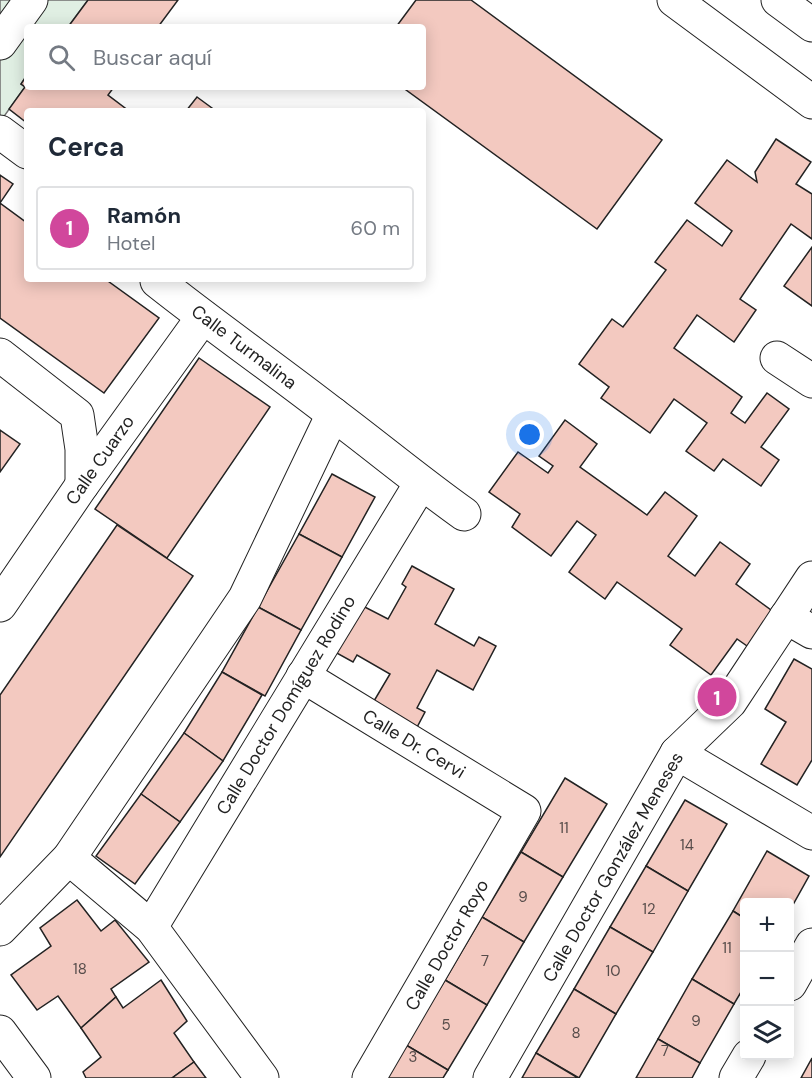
<!DOCTYPE html>
<html lang="es">
<meta charset="utf-8">
<style>
:root{--surface:#fff;--page:#f6f6f7;--text:#1f2937;--muted:#747a83;--line:#e0e1e3;--accent:#111827}
body{margin:0;font-family:"DM Sans",sans-serif;background:var(--page);color:var(--text)}
.controls{position:absolute;right:18px;bottom:18px;display:grid;overflow:hidden;border-radius:6px;box-shadow:0 3px 15px #0003}
.controls button{width:54px;height:54px;display:grid;place-items:center;padding:0;border:0;border-bottom:2px solid var(--line);background:var(--surface);color:var(--text);font:30px sans-serif}
.you{position:absolute;left:530px;top:435px;width:21px;height:21px;margin:-15px;border:4px solid #fff;border-radius:50%;background:#1a73e8;box-shadow:0 0 0 9px #1a73e833}
.badge{display:grid;place-items:center;width:39px;height:39px;border-radius:50%;background:var(--accent);color:#fff;font-size:20px;font-weight:700}
.pin{position:absolute;translate:-50% -50%;border:3px solid #fff;box-shadow:0 2px 6px #0006}
.list{margin:0;padding:0;list-style:none}
h2{display:flex;justify-content:space-between;align-items:center;height:78px;margin:0;padding:0 24px;font-size:26px}
h2 small{font-size:20px;font-weight:400;color:var(--muted)}
.list li{display:grid;grid-template-columns:39px 1fr auto;gap:18px;align-items:center;box-sizing:border-box;height:84px;margin:0 12px 12px;padding:0 12px;border:2px solid var(--line);border-radius:6px}
.list b{display:block;font-size:22px;white-space:nowrap}
.list p{margin:0;font-size:20px;white-space:nowrap;color:var(--muted)}
.list em{font-size:20px;font-style:normal;color:var(--muted)}
.icon{flex:none;width:33px;height:33px;fill:none;stroke:currentColor;stroke-width:2;stroke-linecap:round;stroke-linejoin:round}
.map{position:relative;flex:none;width:812px;height:1078px;overflow:hidden}
.search{position:absolute;background:var(--surface);box-shadow:0 3px 15px #0003;left:24px;top:24px;width:402px;height:66px;display:flex;align-items:center;gap:15px;box-sizing:border-box;padding:0 21px;border-radius:6px;color:var(--muted);font-size:22px}
.panel{position:absolute;background:var(--surface);box-shadow:0 3px 15px #0003;left:24px;top:108px;width:402px;height:174px;border-radius:6px}
.map>svg:first-child{display:block}
</style>
<div class="map">
<svg width="812" height="1078" viewBox="0 0 812 1078">
<rect width="100%" height="100%" fill="#fff"/>
<!-- green -->
<path fill="#e0efe3" stroke="#6f6f6f" stroke-width="1.5" d="M0 0H88L68 27 63 26 62 27H27V75L21 84 25 87 0 122Z"/>
<!-- building -->
<g fill="#f3c9c0" stroke="#222" stroke-width="1.5">
<path d="M88 0H178L158 27H68Z"/>
<path d="M416 0H471L662 140 597 229 402 87H423V27H396Z"/>
<path d="M27 75V87H114L108 95 129 111H27V123L9 109 25 87 21 84Z"/>
<path d="M197 97 216 111H186Z"/>
<path d="M776 139 811 162 796 184 812 194V239L791 224 740 299 756 310 734 342 697 315 674 348 742 397 731 413 745 423 767 393 789 409 761 447 779 460 761 486 723 459 714 471 686 451 707 423 674 399 650 433 601 398 609 387 579 364 612 319 623 327 666 270 655 262 687 220 722 246 732 231 695 203 727 160 757 182 755 172Z"/>
<path d="M0 175 13 184 0 203Z"/>
<path d="M0 203 27 223V279H105L159 318 104 393 0 318Z"/>
<path d="M812 247V306L784 286Z"/>
<path d="M199 358 270 407 167 558 95 509Z"/>
<path d="M565 420 597 444 580 467 647 515 665 492 697 516 668 556 695 576 720 542 750 564 736 584 775 613 750 648 737 639 711 675 670 645 682 629 617 582 605 599 569 572 596 535 577 521 551 556 512 527 520 514 489 492 518 452 548 473 553 466 539 456Z"/>
<path d="M0 430 20 444 0 472Z"/>
<path d="M332 474 375 497 342 557 299 534Z"/>
<path d="M117 525 193 576 0 857V695Z"/>
<path d="M299 534 342 557 301 630 258 607Z"/>
<path d="M412 566 454 589 435 624 474 646 479 637 496 646 473 690 437 670 417 708 425 712 415 731 371 706 390 674 357 655 353 662 333 651 359 604 388 619 406 587 402 584Z"/>
<path d="M258 607 301 630 265 696 222 672Z"/>
<path d="M794 659 812 669V760L797 785 761 764 786 722 765 709Z"/>
<path d="M222 672 262 695 223 761 184 733Z"/>
<path d="M184 733 223 761 180 822 141 794Z"/>
<path d="M565 778 607 804 563 877 521 852Z"/>
<path d="M141 794 180 822 135 884 96 856Z"/>
<path d="M685 800 727 824 688 891 646 866Z"/>
<path d="M767 851 809 876 790 910V902H744V918L733 911Z"/>
<path d="M521 852 563 877 524 942 482 917Z"/>
<path d="M646 866 688 891 653 952 610 927Z"/>
<path d="M77 900 101 931 115 920 149 962 111 989 116 997 81 1028 58 996 37 1010 11 975 51 946 40 928Z"/>
<path d="M733 911 744 918V987L734 1004 692 979Z"/>
<path d="M482 917 524 942 487 1005 445 980Z"/>
<path d="M610 927 653 952 616 1014 574 989Z"/>
<path d="M692 979 734 1004 700 1063 658 1039Z"/>
<path d="M161 980 187 1021 174 1033 194 1062 172 1078H86L83 1072 101 1057 81 1028 116 997 123 1008Z"/>
<path d="M445 980 487 1005 448 1070 406 1045Z"/>
<path d="M574 989 616 1014 579 1078 536 1053Z"/>
<path d="M658 1039 700 1063 692 1078H636Z"/>
<path d="M406 1045 448 1070 443 1078H386Z"/>
<path d="M536 1053 578 1078H522Z"/>
<path d="M812 1058V1078H801Z"/>
<path d="M194 1062 206 1078H172Z"/>
</g>
<g fill="none" stroke-linecap="round" stroke-linejoin="round">
<defs>
<g id="street">
<path d="M0 43 31 0"/>
<path d="M0 132 27 152"/>
<path d="M158 279 157 281C215 327 275 369 333 414 377 447 419 482 464 514"/>
<path d="M0 355 77 415 82 449V485"/>
<path d="M777 358 812 381"/>
<path d="M0 605 82 485 203 317"/>
<path d="M786 617 812 632"/>
<path d="M303 676 524 811 369 1078"/>
<path d="M677 753 812 833"/>
<path d="M69 858 151 927 262 1078"/>
<path d="M151 927 421 483"/>
<path d="M0 929 69 858 245 598 333 414"/>
<path d="M790 984 812 945"/>
<path d="M490 1078 677 753 730 702 812 578"/>
<path d="M736 1078 749 1056"/>
</g>
<g id="secondary">
<path d="M674 0 812 102"/>
<path d="M778 0 812 25"/>
<path d="M0 1032 34 1078"/>
</g>
</defs>
<!-- street casing -->
<use href="#street" stroke="#222" stroke-width="35"/>
<!-- secondary casing -->
<use href="#secondary" stroke="#222" stroke-width="35"/>
<!-- street -->
<use href="#street" stroke="#fff" stroke-width="33"/>
<!-- secondary -->
<use href="#secondary" stroke="#fff" stroke-width="33"/>
</g>
<g text-anchor="middle" dominant-baseline="central" stroke-width="4.5" stroke-linejoin="round" paint-order="stroke">
<!-- number labels -->
<g font-size="15" fill="#564c4a">
<text x="564" y="828">11</text>
<text x="687" y="845">14</text>
<text x="523" y="897">9</text>
<text x="649" y="909">12</text>
<text x="727" y="948">11</text>
<text x="485" y="961">7</text>
<text x="80" y="969">18</text>
<text x="613" y="971">10</text>
<text x="696" y="1021">9</text>
<text x="446" y="1025">5</text>
<text x="576" y="1033">8</text>
<text x="665" y="1051">7</text>
<text x="413" y="1057">3</text>
</g>
<!-- street labels -->
<g font-size="18" fill="#222" stroke="#fff">
<text transform="translate(244 347) rotate(37)">Calle Turmalina</text>
<text transform="translate(100 460) rotate(-55)">Calle Cuarzo</text>
<text transform="translate(286 705) rotate(-59)">Calle Doctor Domíguez Rodino</text>
<text transform="translate(414 744) rotate(31)">Calle Dr. Cervi</text>
<text transform="translate(613 867) rotate(-60)">Calle Doctor González Meneses</text>
<text transform="translate(447 945) rotate(-60)">Calle Doctor Royo</text>
</g>
</g>
</svg>
<div class="controls">
<button>+</button>
<button>−</button>
<button><svg class="icon" aria-label="layers" viewBox="0 0 24 24"><path d="M12 4l9 5-9 5-9-5zM3 14l9 5 9-5"/></svg></button>
</div>
<div class="you"></div>
<div class="pin badge" style="left:717px;top:697px;background:#d1479c">1</div>
<div class="search"><svg class="icon" aria-label="search" viewBox="0 0 24 24"><circle cx="10" cy="10" r="6"/><path d="M15 15l6 6"/></svg>Buscar aquí</div>
<section class="panel">
<h2>Cerca<small></small></h2>
<ul class="list">
<li><span class="badge" style="background:#d1479c">1</span><div><b>Ramón</b><p>Hotel</p></div><em>60 m</em></li>
</ul>
</section>
</div>
